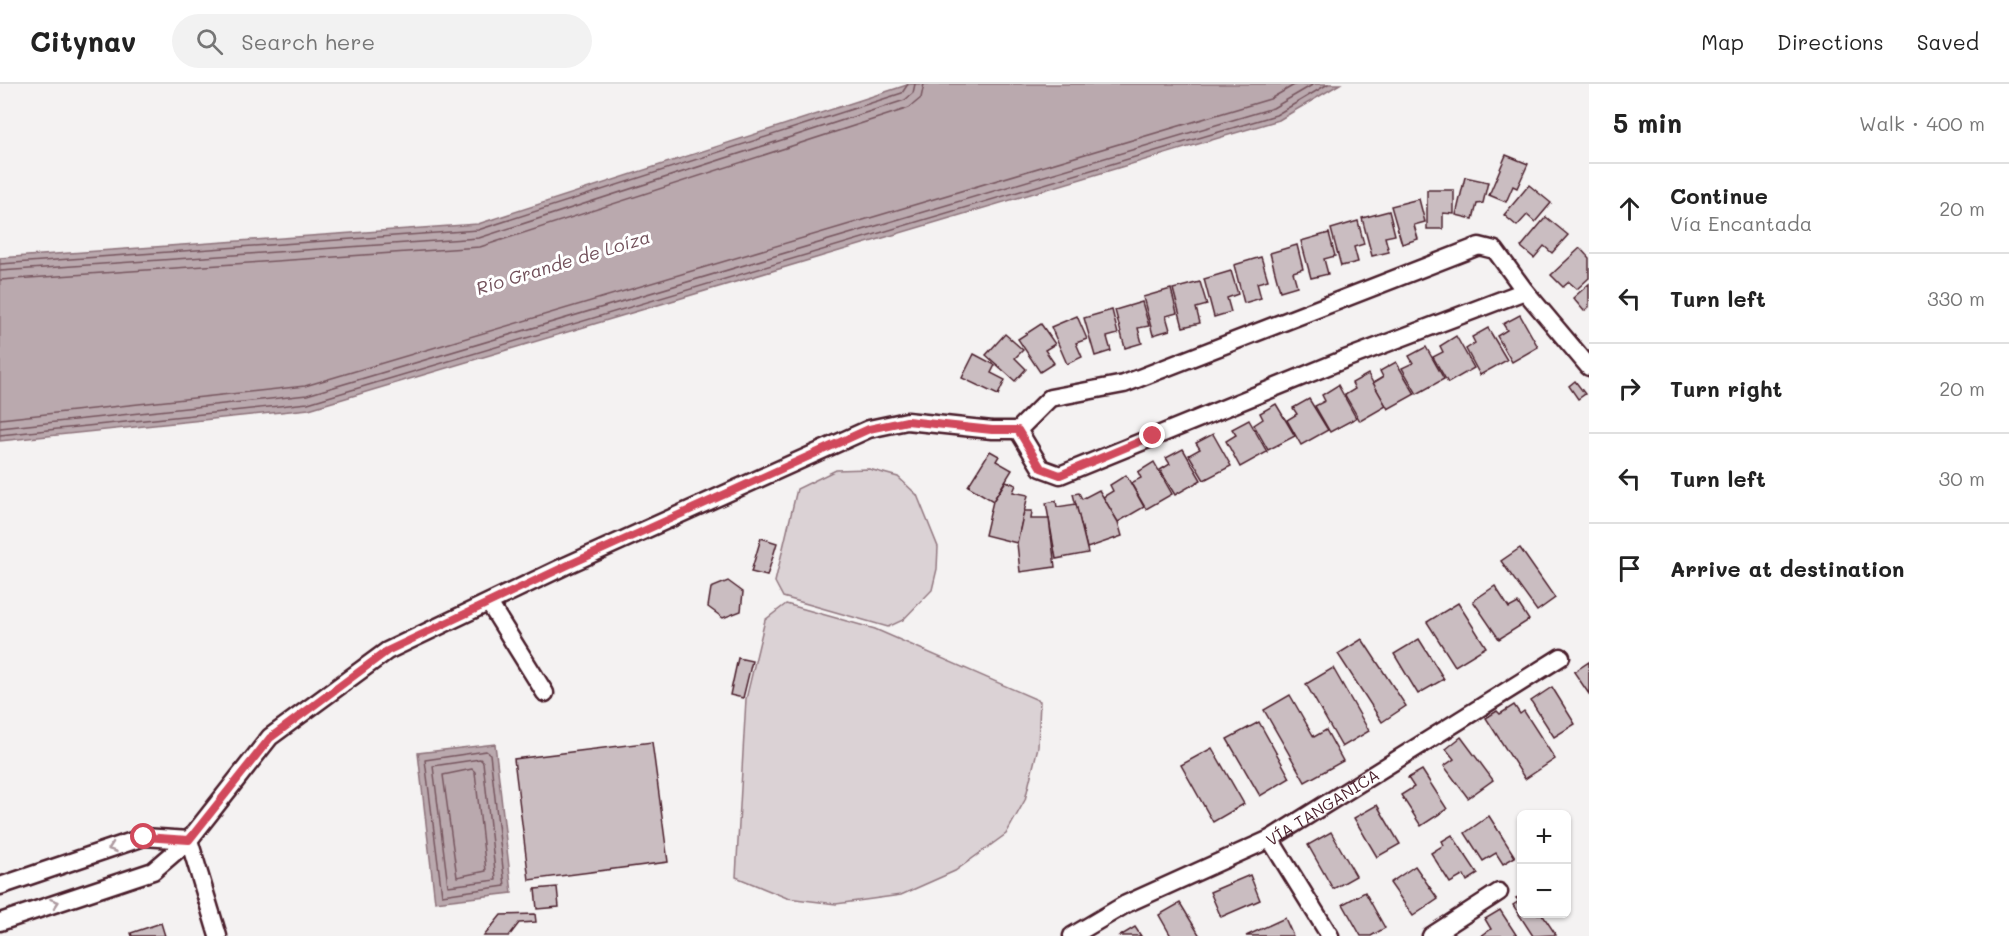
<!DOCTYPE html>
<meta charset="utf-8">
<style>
:root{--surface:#fff;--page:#f2f2f2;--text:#222;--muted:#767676;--line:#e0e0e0}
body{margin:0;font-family:Mali,sans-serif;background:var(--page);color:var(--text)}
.controls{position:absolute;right:18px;bottom:18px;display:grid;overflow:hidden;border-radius:9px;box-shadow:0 2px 4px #0004}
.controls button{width:54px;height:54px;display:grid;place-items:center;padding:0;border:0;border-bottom:2px solid var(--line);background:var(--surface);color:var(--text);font:30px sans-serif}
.stop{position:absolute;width:18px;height:18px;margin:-14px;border:4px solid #d1495b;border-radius:50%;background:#fff}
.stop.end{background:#d1495b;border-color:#fff;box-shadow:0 2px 6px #0008}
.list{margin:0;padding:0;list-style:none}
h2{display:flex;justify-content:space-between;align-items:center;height:78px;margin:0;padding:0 24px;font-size:26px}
h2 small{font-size:20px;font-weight:400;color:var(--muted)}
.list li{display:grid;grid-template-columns:39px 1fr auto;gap:18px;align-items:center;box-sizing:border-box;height:90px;padding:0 24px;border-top:2px solid var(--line)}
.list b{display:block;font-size:22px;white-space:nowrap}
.list p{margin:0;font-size:20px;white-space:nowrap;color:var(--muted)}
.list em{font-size:20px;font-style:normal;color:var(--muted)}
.icon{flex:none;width:33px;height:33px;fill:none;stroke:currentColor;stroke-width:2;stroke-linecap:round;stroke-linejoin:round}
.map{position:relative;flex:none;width:1589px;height:852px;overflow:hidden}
header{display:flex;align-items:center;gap:36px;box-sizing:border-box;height:84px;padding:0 30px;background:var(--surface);border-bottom:2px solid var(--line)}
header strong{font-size:28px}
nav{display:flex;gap:33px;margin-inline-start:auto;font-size:21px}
.search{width:420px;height:54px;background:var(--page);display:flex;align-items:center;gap:15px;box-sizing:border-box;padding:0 21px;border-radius:33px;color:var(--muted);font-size:22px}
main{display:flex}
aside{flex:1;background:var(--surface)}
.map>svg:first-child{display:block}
</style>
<header>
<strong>Citynav</strong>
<div class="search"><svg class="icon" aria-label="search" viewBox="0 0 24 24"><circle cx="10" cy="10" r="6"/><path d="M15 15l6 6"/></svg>Search here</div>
<nav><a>Map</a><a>Directions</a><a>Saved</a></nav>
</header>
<main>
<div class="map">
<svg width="1589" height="852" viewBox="0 0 1589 852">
<rect width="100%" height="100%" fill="#f4f2f2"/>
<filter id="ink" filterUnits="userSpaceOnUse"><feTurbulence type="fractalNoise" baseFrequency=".0167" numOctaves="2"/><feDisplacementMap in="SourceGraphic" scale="12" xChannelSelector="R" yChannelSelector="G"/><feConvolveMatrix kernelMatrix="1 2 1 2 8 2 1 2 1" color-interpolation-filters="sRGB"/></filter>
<g filter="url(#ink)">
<!-- green -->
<g fill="#dbd2d5" stroke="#927880" stroke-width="1.5">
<path d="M869 385 898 393 917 411 938 463 937 485 932 506 903 536 888 543 783 513 775 498 797 405 836 386Z"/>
<path d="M786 520 875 545 1040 617 1038 663 1025 716 1006 750 955 787 901 811 836 820 787 814 736 793 746 615 765 536Z"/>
</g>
<!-- water -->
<g fill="#baa9ae" stroke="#8d727a" stroke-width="1.5">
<path d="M910 0H1340L1279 36 309 325 0 357V174L478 140Z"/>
<path d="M495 660 512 809 435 818 418 669Z"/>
</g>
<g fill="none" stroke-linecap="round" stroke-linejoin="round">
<!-- shore -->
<g stroke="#77565f" stroke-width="1.5">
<path d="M0 180 478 146 902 9 908 0"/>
<path d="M0 187 479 154 905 16 913 9 915 0"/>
<path d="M0 196 480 163 909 24 921 14 924 0"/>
<path d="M0 335 305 302 1270 15 1296 0"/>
<path d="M0 344 307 311 1273 24 1314 0"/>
<path d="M0 351 308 319 1276 31 1328 0"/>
<path d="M486 667 490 670 505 802 442 811 425 676Z"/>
<path d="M480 675 483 678 496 796 448 802 433 682Z"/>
<path d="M472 685 475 688 486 787 457 793 443 691Z"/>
</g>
</g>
<!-- building -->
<g fill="#cabdc1" stroke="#4a1f2b" stroke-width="1.5">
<path d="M1506 71 1528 80 1517 104 1513 102 1506 118 1489 111Z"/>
<path d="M1465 93 1488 98 1483 119 1477 120 1473 135 1456 131Z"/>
<path d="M1529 101 1551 119 1535 138 1527 131 1517 142 1504 131Z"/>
<path d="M1427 106H1454V130L1443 129V145H1427Z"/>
<path d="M1419 115 1425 138 1414 141 1418 155 1402 160 1391 122Z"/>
<path d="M1389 127 1395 151 1385 153 1389 168 1372 172 1362 134Z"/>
<path d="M1546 133 1568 151 1552 169 1544 162 1534 174 1521 163Z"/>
<path d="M1358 137 1364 160 1354 163 1358 178 1341 182 1331 145Z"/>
<path d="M1329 149 1335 172 1324 175 1328 190 1311 194 1301 157Z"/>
<path d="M1297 161 1303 185 1293 188 1297 202 1280 207 1270 169Z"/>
<path d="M1580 164 1589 174V194L1577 205 1569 198 1563 203 1551 191Z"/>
<path d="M1261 173 1268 196 1257 199 1261 214 1244 219 1234 181Z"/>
<path d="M1231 187 1238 210 1227 214 1231 228 1214 233 1204 195Z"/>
<path d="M1200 198 1207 221 1196 224 1200 239 1183 243 1173 205Z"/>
<path d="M1589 200V223L1584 227 1573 214Z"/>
<path d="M1171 205 1177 229 1166 232 1170 246 1153 251 1143 213Z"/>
<path d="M1142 218 1149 242 1138 244 1142 259 1125 264 1115 226Z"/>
<path d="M1112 226 1118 250 1107 253 1111 267 1095 272 1084 234Z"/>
<path d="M1520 231 1538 263 1512 278 1497 252 1507 246 1503 240Z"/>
<path d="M1077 232 1087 255 1076 259 1082 273 1067 280 1051 243Z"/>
<path d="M1041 240 1055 260 1045 266 1054 279 1040 288 1018 255Z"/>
<path d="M1488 244 1507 276 1480 291 1466 265 1475 259 1472 253Z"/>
<path d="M1005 250 1023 266 1015 274 1026 285 1015 297 986 271Z"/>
<path d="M1456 252 1474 284 1448 299 1433 273 1443 268 1440 262Z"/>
<path d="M1426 263 1444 295 1417 310 1402 284 1413 279 1409 272Z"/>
<path d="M974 270 995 281 991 289 1005 296 998 311 962 294Z"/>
<path d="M1396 278 1415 310 1388 325 1373 299 1383 293 1380 287Z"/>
<path d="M1368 290 1386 322 1360 337 1345 311 1355 305 1352 299Z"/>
<path d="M1575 297 1585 310 1578 315 1569 302Z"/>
<path d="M1338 301 1356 334 1330 348 1315 322 1325 317 1322 311Z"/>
<path d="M1309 315 1328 346 1301 361 1287 336 1297 330 1293 324Z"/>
<path d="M1276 320 1295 352 1268 366 1254 341 1263 335 1260 329Z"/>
<path d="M1249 336 1267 368 1240 383 1226 357 1236 351 1232 345Z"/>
<path d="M1213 350 1231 382 1204 396 1189 371 1200 365 1196 359Z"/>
<path d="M1183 365 1201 396 1175 411 1160 386 1170 380 1166 374Z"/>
<path d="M990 367 999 372 996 377 1012 386 993 417 968 402Z"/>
<path d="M1154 378 1172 410 1146 425 1131 399 1141 394 1138 388Z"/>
<path d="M1126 391 1144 423 1118 438 1103 413 1113 407 1110 401Z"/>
<path d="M1006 397 1016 401 1013 408 1028 411 1017 459 985 451 993 417Z"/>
<path d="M1099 406 1118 438 1122 452 1087 464 1073 410 1079 409 1082 415Z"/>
<path d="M1056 417 1057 423 1076 420 1088 469 1056 475 1046 419Z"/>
<path d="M1024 427H1032L1031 435H1049L1055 483 1020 488 1017 459Z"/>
<path d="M761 454 777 459 767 492 751 488Z"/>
<path d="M1520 464 1555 514 1537 527 1501 477Z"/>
<path d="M728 497 743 508 741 527 723 534 708 523 711 504Z"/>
<path d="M1495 502 1509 524 1518 519 1529 536 1499 555 1473 517Z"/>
<path d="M1458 519 1486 563 1455 582 1427 538Z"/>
<path d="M1362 555 1406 622 1382 638 1338 570Z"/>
<path d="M1419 555 1444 595 1418 610 1394 570Z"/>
<path d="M738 574 752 577 743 614 730 611Z"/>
<path d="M1589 578V610L1574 588Z"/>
<path d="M1333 584 1369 647 1342 663 1306 600Z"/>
<path d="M1552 603 1575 640 1554 653 1531 617Z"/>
<path d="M1290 611 1314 653 1326 646 1343 677 1305 698 1264 626Z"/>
<path d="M1514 621 1520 630 1524 627 1555 675 1525 695 1486 634 1497 627 1500 630Z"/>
<path d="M1259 638 1290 694 1260 712 1227 655Z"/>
<path d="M1461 653 1493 696 1468 714 1444 682 1454 675 1446 665Z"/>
<path d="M652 658 668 778 529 796 514 675Z"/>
<path d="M1212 664 1244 720 1213 738 1181 681Z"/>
<path d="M1422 686 1447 725 1421 742 1401 711 1414 703 1408 694Z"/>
<path d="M1377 721 1400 760 1377 773 1354 734Z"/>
<path d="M1489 732 1515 773 1503 780 1496 769 1483 777 1465 749Z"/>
<path d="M1331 748 1356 792 1333 805 1308 761Z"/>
<path d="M1452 751 1478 790 1467 797 1464 791 1450 799 1431 769 1444 761 1442 757Z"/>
<path d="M1415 782 1438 815 1413 832 1390 799Z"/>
<path d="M1250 791 1260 816 1221 833 1210 808Z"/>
<path d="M557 803 559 823 537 825 535 805Z"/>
<path d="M1365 808 1385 844 1371 852H1361L1343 820Z"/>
<path d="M1522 811V830H1542L1556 851 1533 852 1513 821 1519 817 1516 814Z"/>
<path d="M1180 819 1200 852H1171L1159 831Z"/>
<path d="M1500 826 1517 852H1481L1491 845 1485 835Z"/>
<path d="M535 830 536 838 519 839 509 852H484L501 831Z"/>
<path d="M1285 834 1293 852H1246Z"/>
<path d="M161 839 165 852H132L131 849Z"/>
<path d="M1135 843 1141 852H1120Z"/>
</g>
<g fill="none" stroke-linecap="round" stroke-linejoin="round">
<defs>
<g id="minor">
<path d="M1018 346 1041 384 1060 391 1345 275 1525 207"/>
<path d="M489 519 545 609"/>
<path d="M1270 755 1330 852"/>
<path d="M189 756 218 852"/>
<path d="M0 802 144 753 189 756"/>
<path d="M0 838 153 787 189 756 270 653 387 567 565 482 869 345 907 337 992 346H1018L1050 314 1124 300 1479 162 1495 166 1525 207 1589 283"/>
<path id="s1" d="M1072 852 1126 820 1270 755 1561 573"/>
<path d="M1431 852 1499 808"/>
</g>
</defs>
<!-- minor casing -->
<use href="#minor" stroke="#4a1f2b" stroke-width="21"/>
<!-- minor -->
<use href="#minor" stroke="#fff" stroke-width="16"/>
</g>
<!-- one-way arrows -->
<defs><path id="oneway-chevron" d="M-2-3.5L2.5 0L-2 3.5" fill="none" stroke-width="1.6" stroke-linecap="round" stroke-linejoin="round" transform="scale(1.5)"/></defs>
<g stroke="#ae9aa0">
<use href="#oneway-chevron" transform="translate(112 764) rotate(161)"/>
<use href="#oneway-chevron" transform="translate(55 819) rotate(-19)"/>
</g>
</g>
<g fill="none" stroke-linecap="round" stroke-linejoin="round" filter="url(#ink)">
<!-- route -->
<path stroke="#d1495b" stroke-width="8" d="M144 753 189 756 270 654 387 567 566 482 869 345 907 337 992 346H1018L1041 384 1060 391 1153 352"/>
</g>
<g text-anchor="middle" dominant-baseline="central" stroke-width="6" stroke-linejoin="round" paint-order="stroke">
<!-- street labels -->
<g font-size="16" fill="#4a1f2b" stroke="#fff">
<text stroke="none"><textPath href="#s1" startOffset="282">VÍA TANGANICA</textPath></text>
</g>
<!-- water labels -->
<g font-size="18" font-style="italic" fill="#714f59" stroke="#fff">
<text transform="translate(563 178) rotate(-17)">Río Grande de Loíza</text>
</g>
</g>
</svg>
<div class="controls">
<button>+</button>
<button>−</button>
</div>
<div class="stop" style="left:144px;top:753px"></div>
<div class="stop end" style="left:1153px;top:352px"></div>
</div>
<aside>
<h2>5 min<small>Walk · 400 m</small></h2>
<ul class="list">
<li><svg class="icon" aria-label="ahead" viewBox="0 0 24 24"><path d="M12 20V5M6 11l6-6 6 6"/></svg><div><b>Continue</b><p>Vía Encantada</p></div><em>20 m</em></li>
<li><svg class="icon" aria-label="left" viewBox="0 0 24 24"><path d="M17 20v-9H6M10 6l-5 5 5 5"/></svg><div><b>Turn left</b></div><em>330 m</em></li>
<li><svg class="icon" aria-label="right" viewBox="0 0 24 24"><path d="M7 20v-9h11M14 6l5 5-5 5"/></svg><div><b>Turn right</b></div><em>20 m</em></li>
<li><svg class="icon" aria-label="left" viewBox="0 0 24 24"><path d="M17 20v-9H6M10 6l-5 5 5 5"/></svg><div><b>Turn left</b></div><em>30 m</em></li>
<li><svg class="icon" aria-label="arrive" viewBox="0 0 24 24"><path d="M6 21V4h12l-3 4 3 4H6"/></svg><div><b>Arrive at destination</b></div></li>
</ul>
</aside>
</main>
